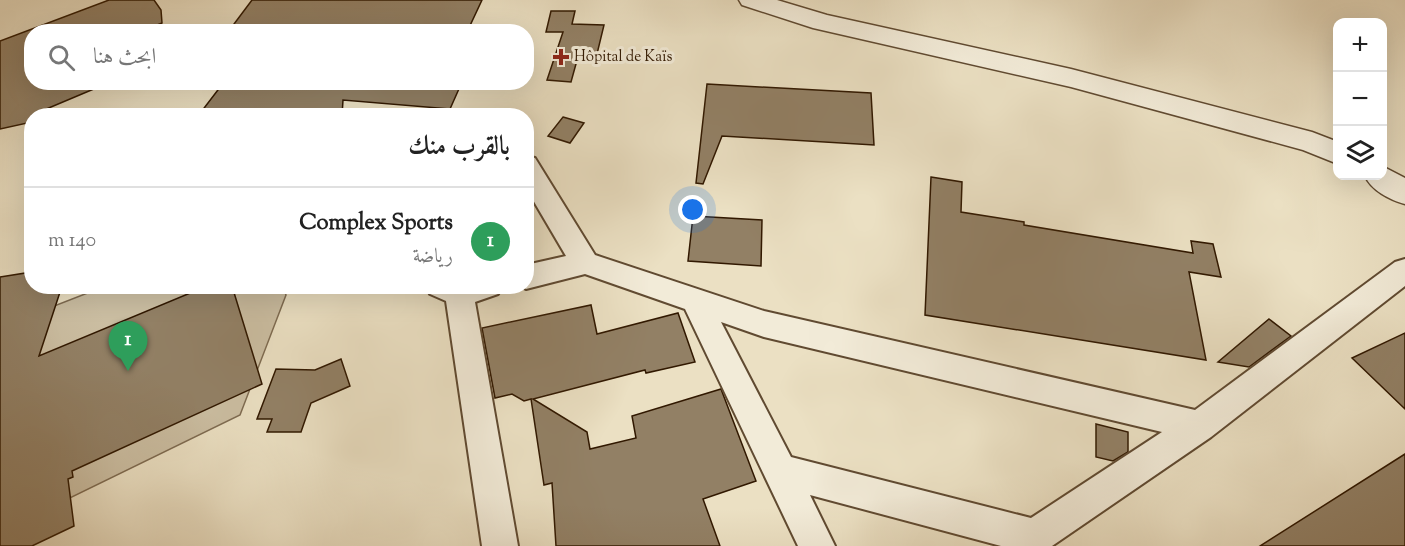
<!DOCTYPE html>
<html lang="ar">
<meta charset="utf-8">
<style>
:root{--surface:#fff;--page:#f2f2f2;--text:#222;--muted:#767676;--line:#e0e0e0;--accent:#ea580c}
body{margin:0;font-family:"Sorts Mill Goudy",Amiri,serif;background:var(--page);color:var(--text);direction:rtl}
.controls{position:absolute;right:18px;top:18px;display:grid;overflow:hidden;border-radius:12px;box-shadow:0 6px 24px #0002}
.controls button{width:54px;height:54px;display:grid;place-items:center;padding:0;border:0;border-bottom:2px solid var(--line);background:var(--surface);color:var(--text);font:30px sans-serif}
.you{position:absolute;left:693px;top:210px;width:21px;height:21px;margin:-15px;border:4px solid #fff;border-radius:50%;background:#1a73e8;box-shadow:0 0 0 9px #1a73e833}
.badge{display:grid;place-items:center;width:39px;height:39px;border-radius:50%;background:var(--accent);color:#fff;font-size:20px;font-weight:700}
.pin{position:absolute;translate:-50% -50px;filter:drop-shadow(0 2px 3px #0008)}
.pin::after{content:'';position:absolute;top:32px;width:21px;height:18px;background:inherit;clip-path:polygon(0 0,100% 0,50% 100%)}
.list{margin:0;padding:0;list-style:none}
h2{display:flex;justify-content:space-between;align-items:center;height:78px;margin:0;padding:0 24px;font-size:26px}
h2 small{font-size:20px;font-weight:400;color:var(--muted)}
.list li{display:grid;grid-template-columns:39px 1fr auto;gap:18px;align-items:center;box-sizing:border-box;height:108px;padding:0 24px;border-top:2px solid var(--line)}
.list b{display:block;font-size:22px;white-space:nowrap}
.list p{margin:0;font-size:20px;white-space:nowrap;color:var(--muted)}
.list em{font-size:20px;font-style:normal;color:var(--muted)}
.icon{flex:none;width:33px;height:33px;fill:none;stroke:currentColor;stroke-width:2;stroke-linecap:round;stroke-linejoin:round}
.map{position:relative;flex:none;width:1405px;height:546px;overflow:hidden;direction:ltr}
.search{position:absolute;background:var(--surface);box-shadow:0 6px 24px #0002;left:24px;top:24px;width:510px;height:66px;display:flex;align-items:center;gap:15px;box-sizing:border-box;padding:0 21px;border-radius:24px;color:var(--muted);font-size:22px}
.panel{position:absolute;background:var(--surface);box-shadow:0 6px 24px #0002;left:24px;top:108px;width:510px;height:186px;border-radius:24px;direction:rtl}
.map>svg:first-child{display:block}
</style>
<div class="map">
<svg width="1405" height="546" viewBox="0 0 1405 546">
<rect width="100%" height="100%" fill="#ebe0c3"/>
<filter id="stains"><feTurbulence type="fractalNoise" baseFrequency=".00333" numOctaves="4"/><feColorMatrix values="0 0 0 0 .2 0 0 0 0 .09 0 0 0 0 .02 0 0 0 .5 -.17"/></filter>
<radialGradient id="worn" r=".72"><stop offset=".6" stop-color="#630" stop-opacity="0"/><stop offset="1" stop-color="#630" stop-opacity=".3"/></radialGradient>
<!-- green -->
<path fill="#cbbea2" stroke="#7e6b51" stroke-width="1.5" d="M103 287H283L286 295 240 415 0 532V327Z"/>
<!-- building -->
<g fill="#928065" stroke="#311800" stroke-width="1.5">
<path d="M109 0H154L161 10 162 23 150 28V32H32V82L108 83 32 115V122L0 129V41Z"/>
<path d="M252 0H482L467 32H228Z"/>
<path d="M551 11H575L572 24 604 25 597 54 579 53 571 82 547 80 563 32H546Z"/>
<path d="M224 82H462L450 109 343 100 342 116H198Z"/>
<path d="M707 84 871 93 874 145 722 136 703 184 696 183Z"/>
<path d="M563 117 584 123 570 143 548 136Z"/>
<path d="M931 177 962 182 961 212 1024 222V225L1193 253 1191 241 1213 244 1221 277 1189 272 1206 360 925 315Z"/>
<path d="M693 216 762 220 761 266 688 261Z"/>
<path d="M32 272V286H62L39 356 207 286H232L262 384 72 471 73 477 68 479 74 526 32 546H0V277Z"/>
<path d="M591 305 597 334 678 313 695 362 646 373 645 370 533 399 587 432 590 449 636 438 632 416 721 389 756 481 703 499 720 546H556L552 483 544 485 531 399 524 401 512 394 495 398 482 328Z"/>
<path d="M1269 319 1291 336 1249 367 1218 362Z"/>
<path d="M1405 333V409L1352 358Z"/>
<path d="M341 359 350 386 311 403 301 432H267L272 419H257L276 369 315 370Z"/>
<path d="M1096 424 1128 432V452L1113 461 1096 457Z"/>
<path d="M1405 454V546H1260Z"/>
</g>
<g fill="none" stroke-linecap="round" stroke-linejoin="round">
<defs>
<g id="minor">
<path d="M526 156 535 158 595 255 764 311 1195 410 1395 262 1405 259V286L1211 437 1052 546H1001L810 495 835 546H798L685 309 585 274 526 289 520 286H526V265L566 256 526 188ZM721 322 764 337 1162 432 1031 518 791 457Z"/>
<path d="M426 286H502L498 294 475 302 518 546H482L446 301 430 294Z"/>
</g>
<g id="tertiary">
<path d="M739 0H777L827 15 1071 69 1312 132 1338 142V164L1303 150 1071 87 813 28 742 5Z"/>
<path d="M1382 166 1405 178V204C1390 200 1371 190 1365 176H1382Z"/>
</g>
</defs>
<!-- minor casing -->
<use href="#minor" stroke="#604a31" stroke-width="4"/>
<!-- tertiary casing -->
<use href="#tertiary" stroke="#604a31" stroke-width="3"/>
<!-- minor -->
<use href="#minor" fill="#f2ebd8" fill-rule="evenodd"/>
<!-- tertiary -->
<use href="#tertiary" fill="#f2ebd8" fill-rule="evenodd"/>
</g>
<!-- markers -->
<path fill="#8f2418" stroke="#f2ebd8" stroke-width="2" d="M558 48h6v6h6v6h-6v6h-6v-6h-6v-6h6z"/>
<g text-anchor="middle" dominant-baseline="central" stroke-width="6" stroke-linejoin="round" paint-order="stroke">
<!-- far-poi labels -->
<g font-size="15" fill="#311800" stroke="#f2ebd8" text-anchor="start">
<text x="574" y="57">Hôpital de Kaïs</text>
</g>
</g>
<rect width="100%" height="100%" filter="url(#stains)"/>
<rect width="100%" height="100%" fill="url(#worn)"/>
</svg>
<div class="controls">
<button>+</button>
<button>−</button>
<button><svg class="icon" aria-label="layers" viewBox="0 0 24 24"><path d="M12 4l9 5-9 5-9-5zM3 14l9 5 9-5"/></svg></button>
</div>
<div class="you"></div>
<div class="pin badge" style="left:128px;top:371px;background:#2e9e5b">1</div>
<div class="search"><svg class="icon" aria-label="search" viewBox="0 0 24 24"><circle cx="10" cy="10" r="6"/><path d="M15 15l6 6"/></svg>ابحث هنا</div>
<section class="panel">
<h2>بالقرب منك<small></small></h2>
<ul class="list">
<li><span class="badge" style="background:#2e9e5b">1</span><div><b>Complex Sports</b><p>رياضة</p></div><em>140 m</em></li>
</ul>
</section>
</div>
